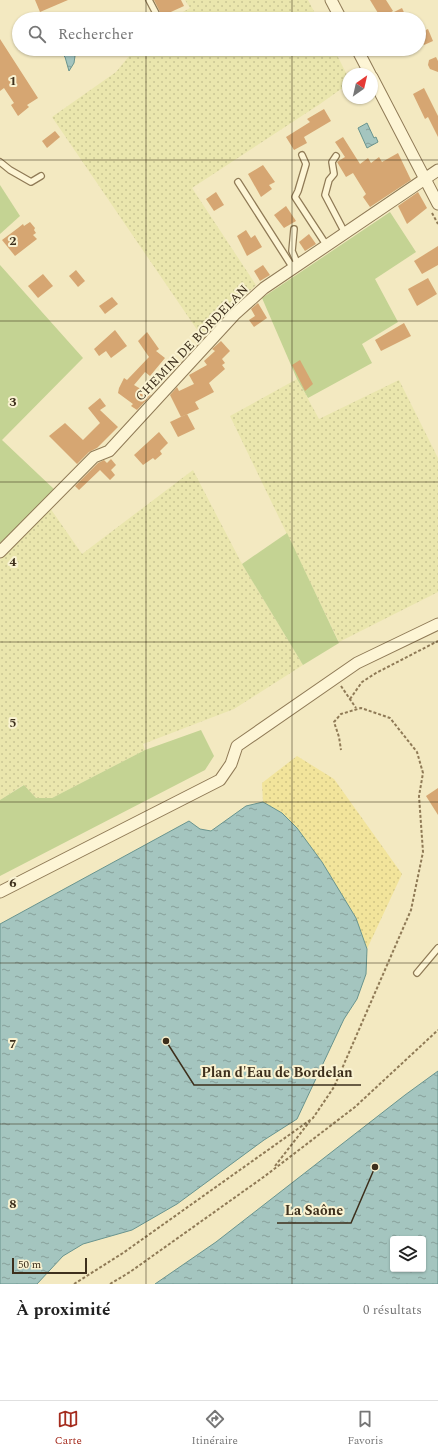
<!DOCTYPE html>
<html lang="fr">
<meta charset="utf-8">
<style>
:root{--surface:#fff;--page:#f6f6f6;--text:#222;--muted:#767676;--line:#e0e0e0;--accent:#a52c1e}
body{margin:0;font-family:Spectral,serif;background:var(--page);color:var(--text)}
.controls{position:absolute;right:12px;bottom:12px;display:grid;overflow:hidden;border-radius:4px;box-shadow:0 1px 3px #0004}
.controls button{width:36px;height:36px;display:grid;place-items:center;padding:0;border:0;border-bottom:1px solid var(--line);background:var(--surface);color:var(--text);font:20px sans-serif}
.compass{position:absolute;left:342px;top:68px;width:36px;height:36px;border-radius:50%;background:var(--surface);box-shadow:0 1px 3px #0004;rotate:34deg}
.scale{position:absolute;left:12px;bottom:10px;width:75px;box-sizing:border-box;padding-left:4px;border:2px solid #3d2f1c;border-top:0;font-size:11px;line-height:14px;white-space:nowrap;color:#3d2f1c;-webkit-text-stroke:3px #f9f2d1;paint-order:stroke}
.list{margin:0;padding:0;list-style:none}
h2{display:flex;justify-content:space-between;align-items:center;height:52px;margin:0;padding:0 16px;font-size:17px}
h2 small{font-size:13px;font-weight:400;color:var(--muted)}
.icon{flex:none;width:22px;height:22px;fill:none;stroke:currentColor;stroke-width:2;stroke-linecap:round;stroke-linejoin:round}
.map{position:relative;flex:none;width:438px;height:1284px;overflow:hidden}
.search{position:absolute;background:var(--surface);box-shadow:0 1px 3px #0004;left:12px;right:12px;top:12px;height:44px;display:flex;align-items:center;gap:10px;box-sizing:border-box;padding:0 14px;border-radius:22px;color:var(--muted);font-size:15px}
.sheet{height:116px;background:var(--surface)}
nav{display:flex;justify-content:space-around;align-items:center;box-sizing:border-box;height:56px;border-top:1px solid var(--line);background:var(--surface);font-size:11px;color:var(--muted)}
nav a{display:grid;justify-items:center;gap:2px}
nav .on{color:var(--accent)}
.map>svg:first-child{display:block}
</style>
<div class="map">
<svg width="438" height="1284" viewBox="0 0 438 1284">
<defs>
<pattern id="farmland-dots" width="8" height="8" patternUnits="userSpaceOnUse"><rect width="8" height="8" fill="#eae6ad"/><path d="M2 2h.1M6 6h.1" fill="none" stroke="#cac694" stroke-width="1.8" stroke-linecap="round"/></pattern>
<pattern id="sand-dots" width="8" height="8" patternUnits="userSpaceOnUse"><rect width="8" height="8" fill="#f2e49b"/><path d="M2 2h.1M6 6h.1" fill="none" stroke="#d0c485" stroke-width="1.8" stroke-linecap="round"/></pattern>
<pattern id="water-ripples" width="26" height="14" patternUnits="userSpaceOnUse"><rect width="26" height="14" fill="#a4c5bf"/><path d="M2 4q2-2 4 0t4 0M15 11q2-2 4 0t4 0" fill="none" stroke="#87a09a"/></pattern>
</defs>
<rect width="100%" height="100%" fill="#f3e9c1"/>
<!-- farmland -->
<g fill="url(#farmland-dots)">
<path d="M185 0H308L318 19H170L190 8Z"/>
<path d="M135 49H334L348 77V84L320 104 192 188 256 285 202 337 52 117 116 72Z"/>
<path d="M297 379 319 419 399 380 438 458V592L339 642 230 416Z"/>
<path d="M193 470 242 564 303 665 234 709 143 744 145 750 52 798H36L23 785 0 800V560L50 508 82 554Z"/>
</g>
<!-- grass -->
<g fill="#c4d393">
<path d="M0 185 20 216 0 234Z"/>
<path d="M390 212 416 252 375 279 398 322 362 344 372 363 308 398 297 379 262 298Z"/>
<path d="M0 265 83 358 2 440 56 491 0 543Z"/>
<path d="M287 533 339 643 303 665 242 564Z"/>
<path d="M201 730 214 756 205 770 0 876V800L24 785 36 798H52L145 750Z"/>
</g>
<!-- sand -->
<path fill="url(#sand-dots)" d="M297 756 334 779 402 874 367 949 356 918 321 862 297 828 282 813 263 802 262 783Z"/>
<!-- water -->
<g fill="url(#water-ripples)" stroke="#69948e" fill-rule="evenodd">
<path d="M57 49H76L74 63 69 71 65 57Z"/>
<path d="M367 123 374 138 376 137 378 142 367 148 358 128Z"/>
<path d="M263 802 282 813 297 828 322 862 356 918 367 949 366 974 357 999 344 1019 297 1119 264 1140 177 1204 132 1230 83 1244 63 1256 37 1284H0V924L189 821 200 829 211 831 246 806Z"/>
<path d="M438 1071V1284H155L216 1242 405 1095ZM393 1239H423V1269H393Z"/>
</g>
<!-- building -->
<g fill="#d6a672">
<path d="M35 0H68L40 12Z"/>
<path d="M154 0H181L184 6 162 16Z"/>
<path d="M370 0H386L393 11 381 18Z"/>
<path d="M402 8 407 19H398L394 12Z"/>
<path d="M428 29 433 41 424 45 423 42 419 44V33Z"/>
<path d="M0 39 38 98 27 105 29 107 18 116 11 105 14 103 4 88 0 91Z"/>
<path d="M436 57 438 61V72L430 69 428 65 429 60Z"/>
<path d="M424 88 438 116V137L428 117 425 119 413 94Z"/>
<path d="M324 109 331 121 304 137 307 143 294 150 286 137 310 122 307 119Z"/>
<path d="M55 131 60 137 47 148 42 141Z"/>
<path d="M343 137 360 164 368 158 371 163 379 157 382 162 398 153 411 180 370 207 363 197 366 194 353 173 346 177 337 162 345 157 335 142Z"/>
<path d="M263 165 275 182 269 185 272 189 261 197 248 174Z"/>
<path d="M216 192 224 205 214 211 206 199Z"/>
<path d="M418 192 427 208 407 224 398 206Z"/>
<path d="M286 206 296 221 284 228 274 215Z"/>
<path d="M30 222 35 228 34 230 36 233 33 235 37 239 15 256 2 240 18 228 23 224 24 226Z"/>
<path d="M246 230 251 238 255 235 262 247 247 256 237 236Z"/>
<path d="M309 234 316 244 305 251 299 242Z"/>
<path d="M438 246V265L422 274 414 261Z"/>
<path d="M263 265 270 275 260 281 254 271Z"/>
<path d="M76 270 85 281 78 287 69 276Z"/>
<path d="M43 274 53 286 38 298 28 286Z"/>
<path d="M428 278 437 294 417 306 408 289Z"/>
<path d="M112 297 118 304 105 314 99 306Z"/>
<path d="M258 303 267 318 254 327 249 320 255 316 251 309Z"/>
<path d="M404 323 411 336 381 351 375 340Z"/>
<path d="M115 330 127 346 111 358 106 351 99 356 94 349Z"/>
<path d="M147 332 159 349 156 351 165 358 150 376 145 372 134 385 151 395 137 410 131 406 133 404 118 393 119 388 124 378 127 380 149 357 138 341Z"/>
<path d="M221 341 230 351 222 359 225 363 222 365 225 369 209 383 214 392 195 402 199 409 181 417 170 395 177 387 179 391 194 384 189 375 207 365 204 361 215 351 212 349Z"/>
<path d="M300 360 313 384 305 391 292 365Z"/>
<path d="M100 398 106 406 100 410 118 427 97 448 89 452 77 464 49 436 65 423 83 440 100 423 88 408Z"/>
<path d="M187 414 195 429 178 437 170 422Z"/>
<path d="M159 432 168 443 160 451 162 454 155 460 153 458 143 465 134 455Z"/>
<path d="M111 459 116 465 111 470 115 475 110 480 100 470 79 490 75 486 98 463 104 460 107 463Z"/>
<path d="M438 788V815L426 796Z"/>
</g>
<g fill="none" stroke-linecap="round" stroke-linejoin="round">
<defs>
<g id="lane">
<path d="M149 0 159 19"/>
<path d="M302 155 306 164 298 191 295 197 327 246"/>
<path d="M336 156 332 162 334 174 329 180 325 195 345 233"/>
<path d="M0 162 10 170 31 182 41 176"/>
<path d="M238 182 293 268"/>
<path d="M294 229 292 251 298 265"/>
<path d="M417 973 438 948"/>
</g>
<g id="street">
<path d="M331 0 341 19"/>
<path d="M357 49 370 74"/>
<path d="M372 77 438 204"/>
<path d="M0 552 94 457 109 451 234 315 264 288 438 170"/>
<path d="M0 892 220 780 231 764 237 746 357 663 438 624"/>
</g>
</defs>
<!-- lane casing -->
<use href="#lane" stroke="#8f7a56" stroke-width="8"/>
<!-- street casing -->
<use href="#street" stroke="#8f7a56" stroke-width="13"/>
<!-- path -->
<g stroke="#8f7a56" stroke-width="2" stroke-dasharray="3 2" stroke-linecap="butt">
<path d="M432 213 438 224"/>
<path d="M341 686 356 708"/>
<path d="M350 699 362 682 376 673 438 641"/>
<path d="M275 1166 310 1121"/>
<path d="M74 1284 123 1253 313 1118 334 1087 411 910 423 852 419 796 423 773 417 752 390 718 361 708 341 714 334 722 339 737 341 750"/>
<path d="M110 1284 130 1272 265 1176 355 1107 438 1030"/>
</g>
<!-- lane -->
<use href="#lane" stroke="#fdf5d5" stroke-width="5.5"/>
<!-- street -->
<use href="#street" stroke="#fdf5d5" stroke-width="11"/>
</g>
<!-- grid -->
<path fill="none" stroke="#3d2f1c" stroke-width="1" stroke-opacity="0.55" d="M146 0V19M292 0V19M146 49V1284M292 49V1284M0 160H438M0 321H438M0 482H438M0 642H438M0 802H438M0 963H438M0 1124H438"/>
<g text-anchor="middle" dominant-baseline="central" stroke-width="4" stroke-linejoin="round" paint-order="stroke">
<!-- street labels -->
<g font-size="13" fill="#3d2f1c" stroke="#f9f2d1">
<text transform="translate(192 343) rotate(-46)">CHEMIN DE BORDELAN</text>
</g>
</g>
<g font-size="13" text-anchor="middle" font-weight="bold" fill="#3d2f1c" stroke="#f9f2d1" stroke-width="4" stroke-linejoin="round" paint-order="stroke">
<text x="13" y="85">1</text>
<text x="13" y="245">2</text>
<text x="13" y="406">3</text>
<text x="13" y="566">4</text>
<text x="13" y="727">5</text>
<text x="13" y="887">6</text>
<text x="13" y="1048">7</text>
<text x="13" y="1208">8</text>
</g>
<!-- callouts -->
<path fill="none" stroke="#3d2f1c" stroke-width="1.5" d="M166 1041L194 1085H361M375 1167L351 1223H277"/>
<g fill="#3d2f1c" stroke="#f9f2d1" stroke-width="1.5">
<circle cx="166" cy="1041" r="4"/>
<circle cx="375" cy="1167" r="4"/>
</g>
<g font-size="14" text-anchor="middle" font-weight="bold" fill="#3d2f1c" stroke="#f9f2d1" stroke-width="4" stroke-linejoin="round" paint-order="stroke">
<text x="277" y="1077">Plan d'Eau de Bordelan</text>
<text x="314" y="1215">La Saône</text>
</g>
</svg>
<div class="controls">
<button><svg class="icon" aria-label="layers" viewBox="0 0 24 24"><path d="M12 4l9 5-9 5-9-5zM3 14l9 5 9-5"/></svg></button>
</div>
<svg class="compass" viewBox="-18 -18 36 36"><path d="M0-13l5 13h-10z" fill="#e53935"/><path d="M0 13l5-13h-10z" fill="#767676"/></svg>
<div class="scale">50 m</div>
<div class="search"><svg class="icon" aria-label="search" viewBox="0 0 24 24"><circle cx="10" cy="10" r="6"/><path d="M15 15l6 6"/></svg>Rechercher</div>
</div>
<section class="sheet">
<h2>À proximité<small>0 résultats</small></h2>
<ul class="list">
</ul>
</section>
<nav>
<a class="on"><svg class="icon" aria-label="map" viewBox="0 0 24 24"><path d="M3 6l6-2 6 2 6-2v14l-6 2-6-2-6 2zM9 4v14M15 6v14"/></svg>Carte</a>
<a><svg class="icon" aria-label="directions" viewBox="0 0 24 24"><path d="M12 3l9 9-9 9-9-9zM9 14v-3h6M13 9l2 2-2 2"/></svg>Itinéraire</a>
<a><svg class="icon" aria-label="saved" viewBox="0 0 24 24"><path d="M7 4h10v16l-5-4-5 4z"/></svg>Favoris</a>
</nav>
